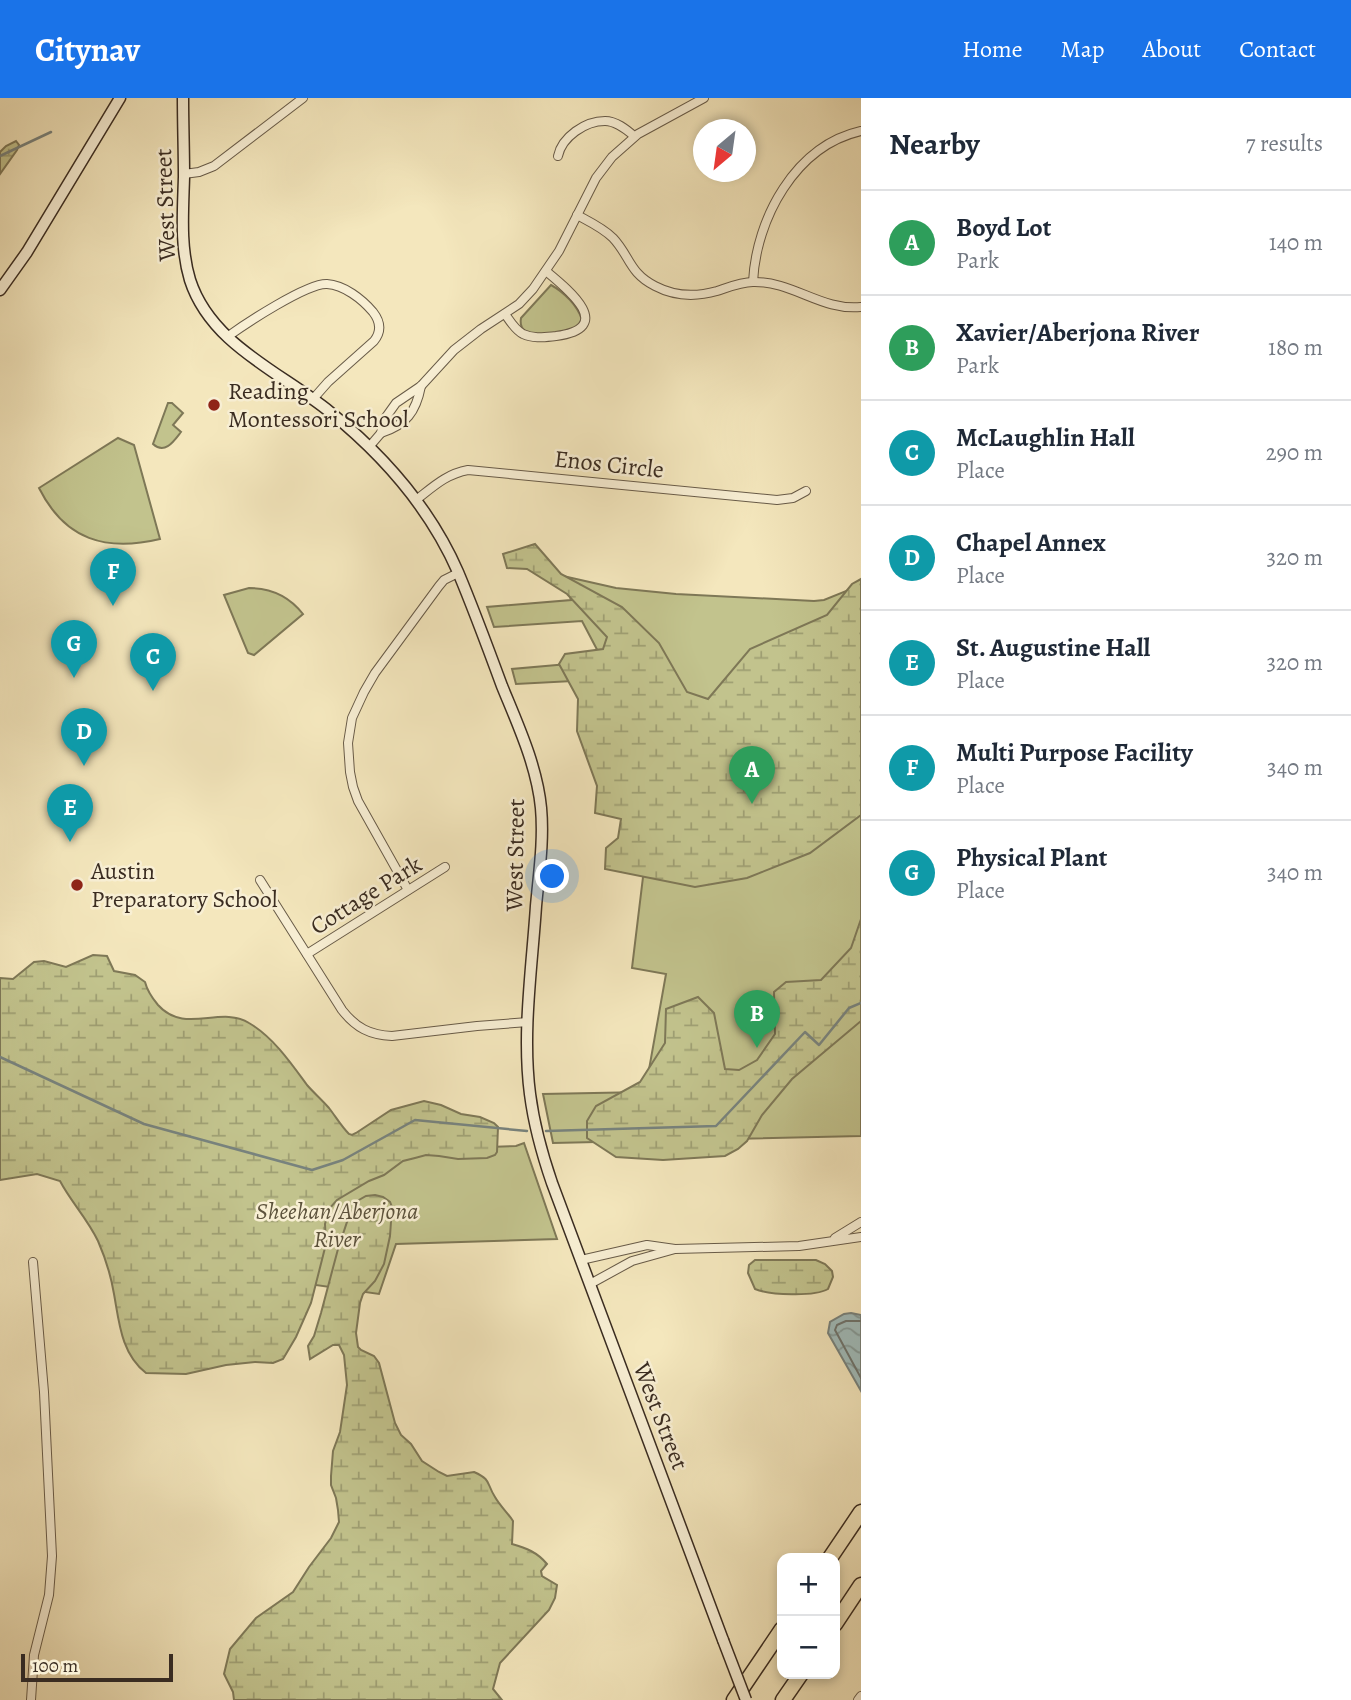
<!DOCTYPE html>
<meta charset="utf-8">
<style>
:root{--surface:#fff;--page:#f6f6f7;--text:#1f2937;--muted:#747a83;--line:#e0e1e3;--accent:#1a73e8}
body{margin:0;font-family:Alegreya,serif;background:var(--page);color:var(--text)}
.controls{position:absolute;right:21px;bottom:21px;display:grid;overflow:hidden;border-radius:14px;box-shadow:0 4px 10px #0003}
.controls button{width:63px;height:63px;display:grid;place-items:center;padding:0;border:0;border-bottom:2px solid var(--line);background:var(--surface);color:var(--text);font:35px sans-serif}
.compass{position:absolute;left:693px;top:21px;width:63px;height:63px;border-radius:50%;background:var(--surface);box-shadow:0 4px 10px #0003;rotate:209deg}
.scale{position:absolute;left:21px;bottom:18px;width:152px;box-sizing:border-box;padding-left:7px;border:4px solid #3a2c21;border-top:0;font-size:19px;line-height:24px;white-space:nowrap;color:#3a2c21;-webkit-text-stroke:5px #f8efd4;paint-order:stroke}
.you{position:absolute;left:553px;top:779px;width:24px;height:24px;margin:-18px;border:5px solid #fff;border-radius:50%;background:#1a73e8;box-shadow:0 0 0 10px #1a73e833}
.badge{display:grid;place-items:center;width:46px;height:46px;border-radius:50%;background:var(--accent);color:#fff;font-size:23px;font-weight:700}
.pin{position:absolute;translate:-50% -58px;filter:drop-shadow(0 2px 4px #0008)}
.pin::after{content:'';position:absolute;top:37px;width:24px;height:21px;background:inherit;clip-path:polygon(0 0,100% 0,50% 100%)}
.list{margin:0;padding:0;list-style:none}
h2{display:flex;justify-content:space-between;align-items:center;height:91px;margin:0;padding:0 28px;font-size:30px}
h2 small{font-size:23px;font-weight:400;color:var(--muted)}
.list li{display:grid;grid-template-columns:46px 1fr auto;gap:21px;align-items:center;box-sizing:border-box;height:105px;padding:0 28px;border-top:2px solid var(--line)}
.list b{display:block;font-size:26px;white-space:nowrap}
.list p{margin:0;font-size:23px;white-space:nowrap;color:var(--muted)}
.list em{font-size:23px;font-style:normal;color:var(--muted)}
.map{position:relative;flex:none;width:861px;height:1602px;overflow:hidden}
header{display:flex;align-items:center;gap:42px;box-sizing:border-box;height:98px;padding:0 35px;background:var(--accent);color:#fff}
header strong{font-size:33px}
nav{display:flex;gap:38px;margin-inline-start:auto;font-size:24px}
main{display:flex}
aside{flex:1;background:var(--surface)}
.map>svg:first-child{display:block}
</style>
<header>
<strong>Citynav</strong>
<nav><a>Home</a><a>Map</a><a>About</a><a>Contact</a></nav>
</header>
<main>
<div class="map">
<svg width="861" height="1602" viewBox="0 0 861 1602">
<defs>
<pattern id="wetland-marsh" width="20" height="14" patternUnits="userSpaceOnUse" patternTransform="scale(1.75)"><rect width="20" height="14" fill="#c2c38d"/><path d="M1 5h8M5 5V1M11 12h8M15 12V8" fill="none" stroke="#9f9f73"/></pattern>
<pattern id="water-waves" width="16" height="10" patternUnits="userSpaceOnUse" patternTransform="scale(1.75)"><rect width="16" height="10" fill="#a1bdbc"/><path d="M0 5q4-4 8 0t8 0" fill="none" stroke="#849a98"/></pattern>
</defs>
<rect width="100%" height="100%" fill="#f4e7bd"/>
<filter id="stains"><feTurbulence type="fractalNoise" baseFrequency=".00286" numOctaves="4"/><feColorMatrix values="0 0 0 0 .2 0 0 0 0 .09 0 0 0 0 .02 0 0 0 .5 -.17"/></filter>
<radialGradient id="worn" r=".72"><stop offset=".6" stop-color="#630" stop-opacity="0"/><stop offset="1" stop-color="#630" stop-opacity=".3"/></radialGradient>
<!-- green -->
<g fill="#c2c38d" stroke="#7e7857" stroke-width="2">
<path d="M551 187C564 194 578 208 582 222L574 233C560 234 516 245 521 220Z"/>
<path d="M168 305H172L183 315 173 327 181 334C174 343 165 357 153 346Z"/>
<path d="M118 340 134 347 160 441C106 454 65 442 39 390Z"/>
<path d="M563 478 616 490 676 496 814 503 824 502 861 487V1038L553 1045 543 996 645 994 666 876 632 870 643 779 611 581 516 586 512 571 603 563 582 523 494 529 487 509 571 502Z"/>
<path d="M249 490C272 490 289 498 303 516L254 557 248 555 224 497Z"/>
<path d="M524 1045 557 1141 396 1146 379 1196 196 1170 401 1052 516 1048Z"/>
</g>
<!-- wetland -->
<g fill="url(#wetland-marsh)" stroke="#7e7857" stroke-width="2">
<path d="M16 43 19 47 17 52 0 76V54L6 48Z"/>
<path d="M535 446 561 476 622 509 659 545 687 594 708 601 750 551 827 517 852 486 861 481V717L810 755 747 780 695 789 605 771 606 750 618 740 621 721 595 715 597 688 577 633 578 601 559 566 565 556 603 551 607 539 567 496 527 471 507 470 503 456Z"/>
<path d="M861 821V923L792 981 762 1017 747 1043 738 1051 725 1058 663 1062 616 1059 587 1040V1023L596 1008 640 984 665 945 666 911 698 899 714 915 725 971 739 972 757 962 775 936 774 894 786 884 821 882 851 850Z"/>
<path d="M93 857 107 858 114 873 135 877 145 884C147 892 153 901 158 907 185 937 220 907 249 925 273 939 291 965 307 987 314 995 322 1002 329 1010 336 1019 341 1028 349 1036L352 1037 356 1035 391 1012 424 1003 441 1007 461 1016 480 1019 494 1025 498 1029 497 1054 495 1057 487 1060 458 1061 439 1058 426 1057 415 1060 403 1063 384 1077 369 1083 337 1102 329 1111 325 1126 326 1146 311 1205 296 1239 283 1261 273 1265 255 1264 226 1267 186 1276 146 1275C121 1256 119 1223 114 1196 111 1178 105 1159 98 1143 87 1120 71 1104 60 1083L37 1076 0 1082V880L13 881 34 864 44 863 66 869Z"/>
<path d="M375 1097 383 1099 390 1104 392 1109 390 1138 384 1166 375 1183 363 1196 360 1205 356 1235 358 1249 361 1252 374 1258 379 1265 395 1325 401 1337 411 1346 422 1363 439 1374 447 1378 474 1374C492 1382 486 1385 495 1399 500 1408 508 1415 513 1423L512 1446C526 1450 537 1454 547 1466L541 1473 542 1478 557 1487 555 1500 549 1512 500 1565 493 1591 502 1602H234L233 1594 224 1576 230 1551 256 1520 293 1494 309 1469 331 1440 339 1424 338 1412 336 1400 331 1387V1378L333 1353 340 1334 347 1287 344 1257 339 1247H333L310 1261 308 1248 314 1238 321 1215 338 1151 348 1121 355 1107 359 1102 366 1098Z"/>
<path d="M755 1162H816L825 1166 832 1173 833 1179 828 1191C814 1199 770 1197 755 1191L748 1175 749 1167Z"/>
</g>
<!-- water -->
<path fill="url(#water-waves)" stroke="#78837e" stroke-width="2" d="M851 1215 861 1217V1293L828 1235 830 1224 844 1216Z"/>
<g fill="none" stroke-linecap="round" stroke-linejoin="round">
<!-- shore -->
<path stroke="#6e746e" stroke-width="2" d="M861 1223H846L837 1227 835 1232 861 1280"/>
<!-- stream -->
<g stroke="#78837e" stroke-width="2.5">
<path d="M0 58 51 34"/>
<path d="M0 959 144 1026 312 1072 343 1062 415 1022 527 1033"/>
<path d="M546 1033 716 1028 805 934 819 947 849 910 861 905"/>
</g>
<defs>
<g id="minor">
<path d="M558 58C562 39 585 23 605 23 616 23 626 31 634 38"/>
<path d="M184 76 199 74 214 68 303 0"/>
<path d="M577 117C590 124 603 130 613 140 630 158 629 175 655 188 674 198 696 199 717 193 729 189 741 184 753 184 793 183 821 213 861 209"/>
<path d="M753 184C756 121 795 48 861 33"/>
<path d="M505 216C510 223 515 232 523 236 534 241 545 239 556 238 616 230 569 192 546 173"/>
<path d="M227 239C245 226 307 185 327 186 344 187 362 201 373 214 380 223 382 233 374 243L328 284 313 301"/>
<path d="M381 335C406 327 416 314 421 288"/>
<path d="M369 349 381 335 386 319 396 305 421 288 454 252 481 231 519 206 533 191 559 153 596 80 612 59 638 36 704 0"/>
<path d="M416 402C433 389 446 376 468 372L777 402 793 400 806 393"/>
<path d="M260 782 342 912C356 930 370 937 392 938L477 928 528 924"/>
<path d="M408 792 358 703 353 689 350 674 348 645 352 620 364 594 375 575 439 488 444 482 458 475"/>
<path d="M307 856 445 769"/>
<path d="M835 1140 861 1124"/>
<path d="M581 1162 647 1147 675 1151 799 1148 861 1139"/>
<path d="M590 1186 632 1163 675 1151"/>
<path d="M31 1602 34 1557 49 1497 52 1458 44 1294 33 1164"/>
<path d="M858 1602 861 1598"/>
</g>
<g id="secondary">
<path d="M183 0C183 26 184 53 184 79 183 114 180 149 190 182 211 247 281 274 330 314 383 357 430 410 458 474 474 512 488 550 502 588 518 627 537 668 541 710 544 742 539 775 536 808 532 869 522 935 530 996 534 1027 542 1056 552 1085L723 1542"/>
<path d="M0 192 27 154 120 0"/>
</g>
<g id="motorway">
<path d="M830 1460 861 1414"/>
<path d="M835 1526 861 1487"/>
<path d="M734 1602 782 1531"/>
<path d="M783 1602 801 1576"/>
</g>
</defs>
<!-- minor casing -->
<use href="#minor" stroke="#685b48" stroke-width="10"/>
<!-- secondary casing -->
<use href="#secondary" stroke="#3a2c21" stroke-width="13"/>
<!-- motorway casing -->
<use href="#motorway" stroke="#3a2c21" stroke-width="17"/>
<!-- minor -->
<use href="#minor" stroke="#f8efd4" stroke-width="8"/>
<!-- secondary -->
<use href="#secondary" stroke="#f8efd4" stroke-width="10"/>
<!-- motorway -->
<use href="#motorway" stroke="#f4e7bd" stroke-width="14"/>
<defs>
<path id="secondary-bridge" d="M723 1542 746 1602"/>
</defs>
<!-- secondary-bridge casing -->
<use href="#secondary-bridge" stroke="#3a2c21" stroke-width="13" stroke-linecap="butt"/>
<!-- secondary-bridge -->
<use href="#secondary-bridge" stroke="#f8efd4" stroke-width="10"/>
</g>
<!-- markers -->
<g fill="#8f2418" stroke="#f8efd4" stroke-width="2.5">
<circle cx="214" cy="307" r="7"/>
<circle cx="77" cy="787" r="7"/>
</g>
<g text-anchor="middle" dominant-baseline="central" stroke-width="5" stroke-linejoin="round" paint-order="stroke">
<!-- street labels -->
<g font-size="24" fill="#3a2c21" stroke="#f8efd4">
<text transform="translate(165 107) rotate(-92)">West Street</text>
<text transform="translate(609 366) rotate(6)">Enos Circle</text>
<text transform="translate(515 757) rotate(-89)">West Street</text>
<text transform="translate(366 797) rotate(-32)">Cottage Park</text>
<text transform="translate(661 1318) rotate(69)">West Street</text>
</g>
<!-- poi labels -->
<g font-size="24" fill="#3a2c21" stroke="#f8efd4" text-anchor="start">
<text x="228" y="293">Reading<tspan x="228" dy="28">Montessori School</tspan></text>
<text x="91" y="773">Austin<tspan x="91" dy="28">Preparatory School</tspan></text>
</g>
<!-- park labels -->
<g font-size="24" font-style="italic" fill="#5c523c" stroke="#f8efd4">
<text x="337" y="1113">Sheehan/Aberjona<tspan x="337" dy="28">River</tspan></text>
</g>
</g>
<rect width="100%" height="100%" filter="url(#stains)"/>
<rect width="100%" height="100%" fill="url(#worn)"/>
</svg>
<div class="controls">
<button>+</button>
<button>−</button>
</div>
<svg class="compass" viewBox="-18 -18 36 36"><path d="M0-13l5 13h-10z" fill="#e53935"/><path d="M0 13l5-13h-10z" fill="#747a83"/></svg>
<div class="scale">100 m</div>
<div class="you"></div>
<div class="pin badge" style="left:752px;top:706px;background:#2e9e5b">A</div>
<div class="pin badge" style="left:757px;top:950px;background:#2e9e5b">B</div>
<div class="pin badge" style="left:153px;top:593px;background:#0f9aa8">C</div>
<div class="pin badge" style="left:84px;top:668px;background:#0f9aa8">D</div>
<div class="pin badge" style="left:70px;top:744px;background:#0f9aa8">E</div>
<div class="pin badge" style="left:113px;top:508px;background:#0f9aa8">F</div>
<div class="pin badge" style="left:74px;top:580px;background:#0f9aa8">G</div>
</div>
<aside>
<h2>Nearby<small>7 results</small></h2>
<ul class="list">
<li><span class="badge" style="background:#2e9e5b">A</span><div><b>Boyd Lot</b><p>Park</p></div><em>140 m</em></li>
<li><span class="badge" style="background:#2e9e5b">B</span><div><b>Xavier/Aberjona River</b><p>Park</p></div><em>180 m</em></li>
<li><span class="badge" style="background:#0f9aa8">C</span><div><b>McLaughlin Hall</b><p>Place</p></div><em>290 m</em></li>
<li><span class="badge" style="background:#0f9aa8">D</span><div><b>Chapel Annex</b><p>Place</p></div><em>320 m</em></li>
<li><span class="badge" style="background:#0f9aa8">E</span><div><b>St. Augustine Hall</b><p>Place</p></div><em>320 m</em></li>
<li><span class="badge" style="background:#0f9aa8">F</span><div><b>Multi Purpose Facility</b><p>Place</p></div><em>340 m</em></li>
<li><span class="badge" style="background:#0f9aa8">G</span><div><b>Physical Plant</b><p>Place</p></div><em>340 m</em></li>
</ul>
</aside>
</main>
